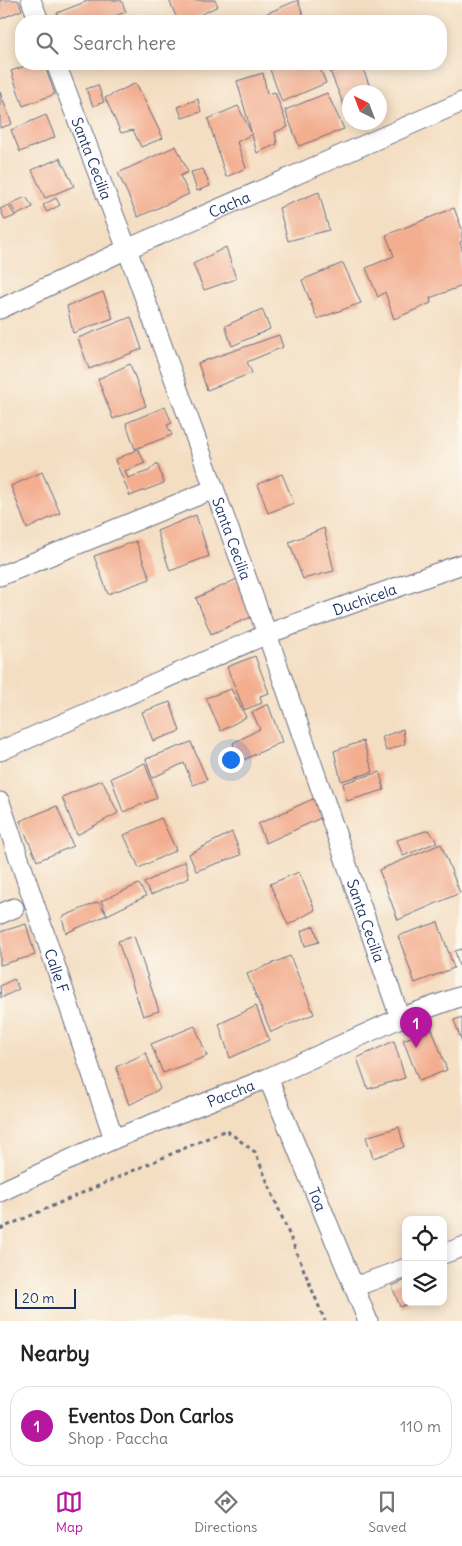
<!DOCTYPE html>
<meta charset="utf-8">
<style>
:root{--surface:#fff;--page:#f6f6f6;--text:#222;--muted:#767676;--line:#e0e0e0;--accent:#b5179e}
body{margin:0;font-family:Delius,sans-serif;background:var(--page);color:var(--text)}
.controls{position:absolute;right:15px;bottom:15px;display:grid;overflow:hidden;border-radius:10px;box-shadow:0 2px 12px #0003}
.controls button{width:45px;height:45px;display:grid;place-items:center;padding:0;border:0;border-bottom:1px solid var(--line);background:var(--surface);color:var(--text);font:25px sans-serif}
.compass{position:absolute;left:342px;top:85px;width:45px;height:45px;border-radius:50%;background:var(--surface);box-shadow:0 2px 12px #0003;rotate:318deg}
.scale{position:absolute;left:15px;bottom:12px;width:61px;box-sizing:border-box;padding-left:5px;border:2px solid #1b2f5e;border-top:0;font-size:14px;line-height:18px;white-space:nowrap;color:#1b2f5e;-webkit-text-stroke:4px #fbf7ec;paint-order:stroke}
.you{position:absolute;left:230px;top:759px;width:18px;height:18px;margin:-12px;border:4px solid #fff;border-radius:50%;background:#1a73e8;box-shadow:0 0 0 8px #1a73e833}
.badge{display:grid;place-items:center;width:32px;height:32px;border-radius:50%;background:var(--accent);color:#fff;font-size:16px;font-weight:700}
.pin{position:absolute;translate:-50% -41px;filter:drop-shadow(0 1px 2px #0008)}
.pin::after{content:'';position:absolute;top:26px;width:18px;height:15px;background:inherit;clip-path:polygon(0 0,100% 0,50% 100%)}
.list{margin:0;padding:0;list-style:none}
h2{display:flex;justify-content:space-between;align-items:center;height:65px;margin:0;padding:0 20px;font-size:21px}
h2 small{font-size:16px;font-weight:400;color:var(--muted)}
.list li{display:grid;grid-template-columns:32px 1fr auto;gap:15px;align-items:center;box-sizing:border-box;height:80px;margin:0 10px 10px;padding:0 10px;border:1px solid var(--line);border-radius:20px}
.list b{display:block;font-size:19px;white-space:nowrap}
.list p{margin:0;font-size:16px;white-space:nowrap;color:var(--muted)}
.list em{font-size:16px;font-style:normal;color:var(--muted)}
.icon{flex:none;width:28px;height:28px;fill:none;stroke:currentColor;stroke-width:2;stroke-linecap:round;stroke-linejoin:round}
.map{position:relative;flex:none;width:462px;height:1321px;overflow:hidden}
.search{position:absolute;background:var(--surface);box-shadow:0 2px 12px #0003;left:15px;right:15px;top:15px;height:55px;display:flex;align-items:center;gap:12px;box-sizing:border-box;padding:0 18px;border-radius:20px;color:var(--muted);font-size:19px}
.sheet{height:155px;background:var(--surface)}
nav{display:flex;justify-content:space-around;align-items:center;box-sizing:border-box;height:70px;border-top:1px solid var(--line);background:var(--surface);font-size:14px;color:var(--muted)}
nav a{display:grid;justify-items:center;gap:2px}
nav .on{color:var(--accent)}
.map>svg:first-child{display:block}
</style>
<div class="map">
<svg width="462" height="1321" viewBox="0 0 462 1321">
<rect width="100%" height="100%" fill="#fbf7ec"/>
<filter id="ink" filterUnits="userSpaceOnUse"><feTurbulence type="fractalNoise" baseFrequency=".02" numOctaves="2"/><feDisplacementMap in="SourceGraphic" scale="10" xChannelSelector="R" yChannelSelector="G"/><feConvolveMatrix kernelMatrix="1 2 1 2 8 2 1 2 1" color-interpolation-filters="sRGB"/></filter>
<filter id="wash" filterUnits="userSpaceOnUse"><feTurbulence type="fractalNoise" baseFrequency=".0096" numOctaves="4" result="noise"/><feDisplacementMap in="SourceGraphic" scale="20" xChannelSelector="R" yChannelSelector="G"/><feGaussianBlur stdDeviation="1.12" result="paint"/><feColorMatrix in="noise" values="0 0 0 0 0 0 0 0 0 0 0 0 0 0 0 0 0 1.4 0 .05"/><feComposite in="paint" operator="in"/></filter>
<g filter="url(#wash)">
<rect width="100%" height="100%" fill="#f4dec2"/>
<g id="blocks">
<!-- building -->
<g fill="#f3ad8f">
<path d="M0 0H18L22 10 0 19Z"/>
<path d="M90 0H121L126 12 101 21H61L57 13Z"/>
<path d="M169 0H215L218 6 188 21H178Z"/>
<path d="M298 0 305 21H249Z"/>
<path d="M31 64H44L55 94 23 106 11 71Z"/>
<path d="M268 64H318L326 83 282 102Z"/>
<path d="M347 64H361L372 92H350V106L345 108 330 71Z"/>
<path d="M263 73 267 94 275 92 288 127 275 132 277 144 257 153 237 81Z"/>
<path d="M136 83 163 138 141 147 133 130 121 133 105 98Z"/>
<path d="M98 85 104 102 93 106 86 89Z"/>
<path d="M0 92 12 124 0 128Z"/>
<path d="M327 93 344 129 299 146 285 110Z"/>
<path d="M198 99 201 112 182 118 178 107Z"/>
<path d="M238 106 252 134 237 142 246 168 226 177 208 119Z"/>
<path d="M46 115 55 137 20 152 11 130Z"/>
<path d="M176 146 188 172 180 176 189 194 138 217 118 173Z"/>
<path d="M60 158 74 186 45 198 32 170Z"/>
<path d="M203 169 210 186 197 191 191 172Z"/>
<path d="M319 192 329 230 288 241 279 208Z"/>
<path d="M26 197 33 207 17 215 10 204Z"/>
<path d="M56 198 60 205 47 212 43 205Z"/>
<path d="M8 205 15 216 5 220 0 209Z"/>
<path d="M454 208 462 229V241L460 242 462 248V286L430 298 431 303 394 319 385 292 378 297 366 268 394 256 386 235Z"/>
<path d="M226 247 236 279 204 290 193 264Z"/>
<path d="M343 263 361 303 317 319 302 280Z"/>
<path d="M103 292 113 318 73 333 67 306Z"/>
<path d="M262 309 270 329 232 346 225 326Z"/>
<path d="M131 317 142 349 89 369 78 338Z"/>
<path d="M279 335 283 347 247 362 252 373 207 390 198 363Z"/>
<path d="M130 364 146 406 113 419 98 379Z"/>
<path d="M165 407 172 423 167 425 172 435 135 449 126 423Z"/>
<path d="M138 449 145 463 125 471 128 478 149 471 157 463 164 483 130 496 115 460Z"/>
<path d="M42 472 60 513 27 529 11 486Z"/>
<path d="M282 474 294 503 268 513 258 484Z"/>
<path d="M196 515 209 556 170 571 157 531Z"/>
<path d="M324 528 334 571 303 579 289 542Z"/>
<path d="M136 541 150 579 108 594 94 556Z"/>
<path d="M237 579 251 617 211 634 196 598Z"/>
<path d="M255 656 269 693 260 696 262 703 244 710 227 667Z"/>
<path d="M231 689 246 717 221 731 206 698Z"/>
<path d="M170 702 180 731 153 741 142 712Z"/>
<path d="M268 704 282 742 239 762 233 743 260 729 252 712Z"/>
<path d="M403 729 405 744 386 751 382 737Z"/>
<path d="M363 741 373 772 341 781 334 751Z"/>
<path d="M191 742 207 780 193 785 184 763 152 778 146 759Z"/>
<path d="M145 763 157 798 123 812 111 778Z"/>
<path d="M380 772 384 790 347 801 343 783Z"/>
<path d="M102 780 118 813 77 835 62 797Z"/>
<path d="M315 798 323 817 266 843 258 824Z"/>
<path d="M57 806 73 846 37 861 20 821Z"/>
<path d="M161 818 176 850 139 868 124 835Z"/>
<path d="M429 830 437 842 403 856 397 840Z"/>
<path d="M232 832 241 855 196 871 189 854Z"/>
<path d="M441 844 460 893 398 920 379 870Z"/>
<path d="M185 861 189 878 151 895 144 883Z"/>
<path d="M299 872 315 910 288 925 270 884Z"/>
<path d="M139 884 146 896 107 915 101 901Z"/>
<path d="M98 902 107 915 66 933 62 917Z"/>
<path d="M438 922 454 968 415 983 398 936Z"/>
<path d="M26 924 35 955 0 965V932Z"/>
<path d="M314 926 319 942 305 946 301 931Z"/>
<path d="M134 936 159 1011 143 1016 118 941Z"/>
<path d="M462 949V965L459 966 455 951Z"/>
<path d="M290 956 314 1014 271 1032 247 974Z"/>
<path d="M14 979 19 989 1 998 0 986Z"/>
<path d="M256 1006 269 1040 230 1058 219 1024Z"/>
<path d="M462 1017V1042L454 1020Z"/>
<path d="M195 1026 207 1056 163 1073 151 1044Z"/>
<path d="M432 1029 447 1070 419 1081 403 1040Z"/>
<path d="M394 1041 405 1078 368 1089 357 1058Z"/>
<path d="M146 1053 160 1089 129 1105 116 1067Z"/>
<path d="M399 1127 404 1147 373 1158 366 1137Z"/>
<path d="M406 1280V1302H412L400 1307 392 1286Z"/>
</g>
</g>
</g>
<g filter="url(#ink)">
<use href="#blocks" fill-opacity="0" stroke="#676c81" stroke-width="1"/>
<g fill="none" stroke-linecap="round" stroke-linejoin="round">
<defs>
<g id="street">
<path d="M31 0 39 21"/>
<path id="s1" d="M56 64 127 249 267 634 400 1018"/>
<path id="s2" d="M0 309 127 249 462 102"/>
<path d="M0 576 214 489"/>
<path id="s3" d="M0 751 267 634 462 564"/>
<path id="s4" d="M0 802 114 1139"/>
<path d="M0 914 14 908"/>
<path id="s5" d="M268 1078 368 1321"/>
<path id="s6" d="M0 1192 114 1139 268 1078 400 1018 462 996"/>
<path d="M443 1254 462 1247"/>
<path d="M354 1287 406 1268"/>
</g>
</defs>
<!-- street casing -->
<use href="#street" stroke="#676c81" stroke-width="21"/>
<!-- path -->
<path stroke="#676c81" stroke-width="3" stroke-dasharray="4 4" stroke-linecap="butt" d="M0 1229 226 1130 255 1152 325 1321"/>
<!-- street -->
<use href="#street" stroke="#fff" stroke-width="19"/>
</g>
</g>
<g text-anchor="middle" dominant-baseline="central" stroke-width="4" stroke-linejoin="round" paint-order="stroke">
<!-- street labels -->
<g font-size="15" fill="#1b2f5e" stroke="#fbf7ec">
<text stroke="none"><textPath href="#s1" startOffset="101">Santa Cecilia</textPath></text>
<text stroke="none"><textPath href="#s2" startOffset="252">Cacha</textPath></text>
<text stroke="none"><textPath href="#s1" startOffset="506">Santa Cecilia</textPath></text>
<text stroke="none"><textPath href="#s3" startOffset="395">Duchicela</textPath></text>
<text stroke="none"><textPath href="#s1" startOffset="911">Santa Cecilia</textPath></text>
<text stroke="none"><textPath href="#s4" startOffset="178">Calle F</textPath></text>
<text stroke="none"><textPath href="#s6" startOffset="251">Paccha</textPath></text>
<text stroke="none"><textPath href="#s5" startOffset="131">Toa</textPath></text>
</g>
</g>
</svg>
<div class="controls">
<button><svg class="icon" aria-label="locate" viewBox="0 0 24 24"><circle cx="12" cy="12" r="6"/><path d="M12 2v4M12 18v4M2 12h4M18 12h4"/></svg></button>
<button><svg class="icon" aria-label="layers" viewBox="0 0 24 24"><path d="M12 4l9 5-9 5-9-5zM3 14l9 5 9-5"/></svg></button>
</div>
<svg class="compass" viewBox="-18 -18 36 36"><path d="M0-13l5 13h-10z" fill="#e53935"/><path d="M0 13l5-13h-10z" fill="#767676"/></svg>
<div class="scale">20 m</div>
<div class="you"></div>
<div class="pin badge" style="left:416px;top:1048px">1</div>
<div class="search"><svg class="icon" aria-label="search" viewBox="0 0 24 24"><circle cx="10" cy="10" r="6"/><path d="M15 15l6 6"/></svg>Search here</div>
</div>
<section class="sheet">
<h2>Nearby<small></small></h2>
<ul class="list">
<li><span class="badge">1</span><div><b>Eventos Don Carlos</b><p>Shop · Paccha</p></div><em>110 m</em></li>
</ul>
</section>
<nav>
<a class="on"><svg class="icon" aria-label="map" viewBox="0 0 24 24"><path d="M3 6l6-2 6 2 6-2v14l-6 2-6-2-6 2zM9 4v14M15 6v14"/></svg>Map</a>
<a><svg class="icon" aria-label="directions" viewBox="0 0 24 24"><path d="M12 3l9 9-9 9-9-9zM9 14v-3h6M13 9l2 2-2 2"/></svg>Directions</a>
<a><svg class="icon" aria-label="saved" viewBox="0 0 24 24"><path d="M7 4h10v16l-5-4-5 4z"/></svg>Saved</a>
</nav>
